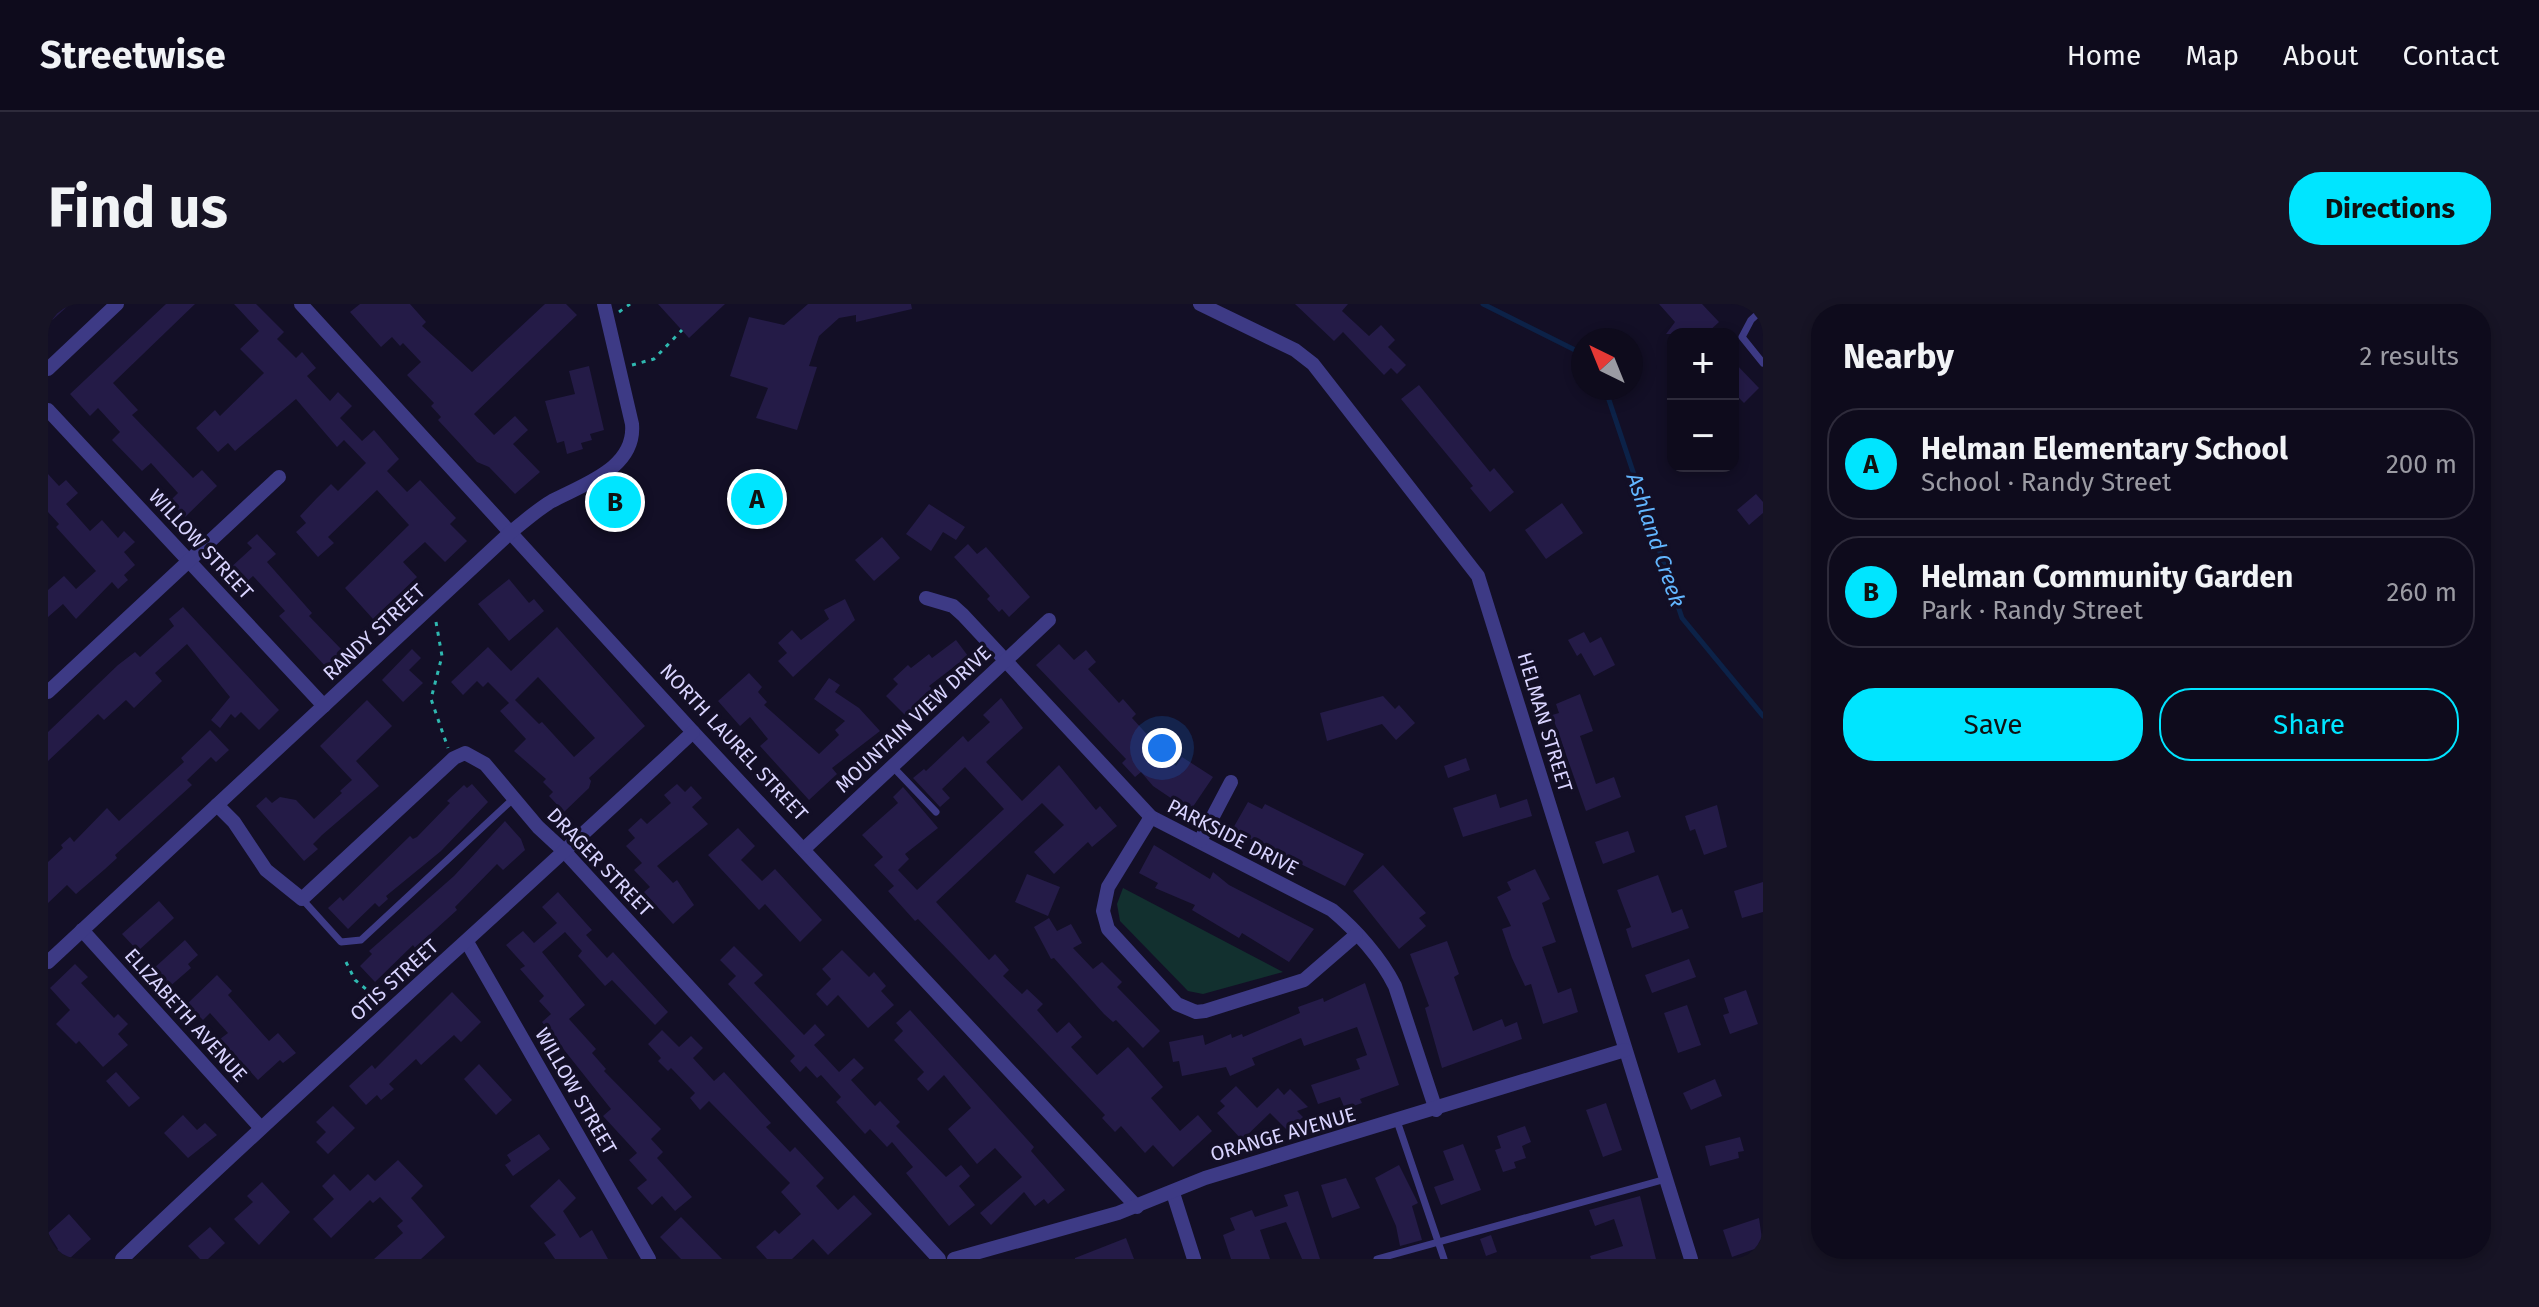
<!DOCTYPE html>
<meta charset="utf-8">
<style>
:root{--surface:#0e0b1c;--page:#171425;--text:#f1f3f6;--muted:#9b9ba3;--line:#2e2b3b;--accent:#00e5ff}
body{margin:0;font-family:"Fira Sans",sans-serif;background:var(--page);color:var(--text)}
.controls{position:absolute;right:24px;top:24px;display:grid;overflow:hidden;border-radius:16px;box-shadow:0 4px 12px #0003}
.controls button{width:72px;height:72px;display:grid;place-items:center;padding:0;border:0;border-bottom:2px solid var(--line);background:var(--surface);color:var(--text);font:40px sans-serif}
.compass{position:absolute;left:1523px;top:24px;width:72px;height:72px;border-radius:50%;background:var(--surface);box-shadow:0 4px 12px #0003;rotate:317deg}
.you{position:absolute;left:1114px;top:444px;width:28px;height:28px;margin:-20px;border:6px solid #fff;border-radius:50%;background:#1a73e8;box-shadow:0 0 0 12px #1a73e833}
.badge{display:grid;place-items:center;width:52px;height:52px;border-radius:50%;background:var(--accent);color:#111;font-size:26px;font-weight:700}
.pin{position:absolute;translate:-50% -50%;border:4px solid #fff;box-shadow:0 2px 8px #0006}
.list{margin:0;padding:0;list-style:none}
h2{display:flex;justify-content:space-between;align-items:center;height:104px;margin:0;padding:0 32px;font-size:34px}
h2 small{font-size:26px;font-weight:400;color:var(--muted)}
.list li{display:grid;grid-template-columns:52px 1fr auto;gap:24px;align-items:center;box-sizing:border-box;height:112px;margin:0 16px 16px;padding:0 16px;border:2px solid var(--line);border-radius:32px}
.list b{display:block;font-size:30px;white-space:nowrap}
.list p{margin:0;font-size:26px;white-space:nowrap;color:var(--muted)}
.list em{font-size:26px;font-style:normal;color:var(--muted)}
.actions{display:flex;gap:16px;padding:24px 32px}
.actions a{flex:1;padding:18px 0;border:2px solid var(--accent);border-radius:32px;text-align:center;font-size:28px;color:var(--accent)}
.actions .main{background:var(--accent);color:#111}
.map{position:relative;flex:none;width:1715px;height:955px;overflow:hidden;border-radius:32px}
header{display:flex;align-items:center;gap:48px;box-sizing:border-box;height:112px;padding:0 40px;background:var(--surface);border-bottom:2px solid var(--line)}
header strong{font-size:38px}
nav{display:flex;gap:44px;margin-inline-start:auto;font-size:28px}
.intro{display:flex;align-items:center;justify-content:space-between;box-sizing:border-box;height:192px;padding:0 48px}
h1{margin:0;font-size:56px}
.button{padding:20px 36px;border-radius:32px;background:var(--accent);color:#111;font-size:28px;font-weight:700}
main{display:flex;gap:48px;padding:0 48px}
aside{flex:1;background:var(--surface);border-radius:32px;box-shadow:0 4px 12px #0003}
.map>svg:first-child{display:block}
</style>
<header>
<strong>Streetwise</strong>
<nav><a>Home</a><a>Map</a><a>About</a><a>Contact</a></nav>
</header>
<div class="intro"><h1>Find us</h1><a class="button">Directions</a></div>
<main>
<div class="map">
<svg width="1715" height="955" viewBox="0 0 1715 955">
<defs>
<pattern id="grass-dots" width="8" height="8" patternUnits="userSpaceOnUse" patternTransform="scale(2)"><rect width="8" height="8" fill="#12302f"/><path d="M2 2h.1M6 6h.1" fill="none" stroke="#344d4e" stroke-width="1.8" stroke-linecap="round"/></pattern>
</defs>
<rect width="100%" height="100%" fill="#130f26"/>
<!-- grass -->
<path fill="url(#grass-dots)" d="M570 182 584 195 563 215 550 201Z"/>
<!-- park -->
<path fill="#12302f" d="M1075 584 1235 668 1155 690 1140 687 1072 617 1069 600Z"/>
<g fill="none" stroke-linecap="round" stroke-linejoin="round">
<!-- stream -->
<g stroke="#0c2248" stroke-width="5">
<path d="M1435 0 1535 50"/>
<path d="M1557 84 1634 314 1715 412"/>
</g>
</g>
<!-- building -->
<g fill="#241b47" fill-rule="evenodd">
<path d="M0 0H22L0 20Z"/>
<path d="M118 0H147L65 79 90 106 84 111 145 174 154 166 169 182 137 213 122 197 130 189 103 159 94 167 64 136 72 128 50 104 42 112 22 90Z"/>
<path d="M186 0H208L236 28 229 35 248 54 254 48 268 64 259 72 282 97 290 88 304 102 292 114 314 137 326 126 351 155 339 167 359 188 372 176 408 214 402 220 419 237 397 258 377 238 355 258 369 273 325 315 297 284 361 221 329 186 280 233 286 239 270 253 248 228 258 219 252 212 269 194 283 180 290 187 318 159 296 136 289 143 248 95 187 147 180 139 170 148 148 124 167 106 172 112 216 69 192 45 211 27Z"/>
<path d="M312 0H362L378 18 374 22 424 68 497 0H518L529 11 426 110 446 131 467 112 480 126 465 140 492 168 467 190 441 163 429 158 390 116 393 113 383 102 386 99 359 71 373 58 355 39 352 42 344 33 333 43 302 8Z"/>
<path d="M610 0H677L641 34Z"/>
<path d="M760 0H863L864 5 808 18V11L791 14 771 32 761 62 769 63 749 126 708 114 720 84 682 72 701 13 736 21Z"/>
<path d="M1247 0H1300L1294 7 1321 32 1333 21 1347 36 1340 43 1358 61 1349 70 1343 64 1336 71 1295 28 1286 37Z"/>
<path d="M1611 0H1654L1671 18 1658 30H1618L1627 18Z"/>
<path d="M1685 57 1711 84 1696 99 1685 88Z"/>
<path d="M541 62 556 126 542 130 544 136 533 139 535 145 519 150 516 137 509 139 497 97 527 90 521 67Z"/>
<path d="M1371 81 1442 168 1446 164 1466 188 1442 208 1422 184 1425 182 1353 95Z"/>
<path d="M0 170 11 182 18 176 30 189 18 200 42 227 54 216 70 234 76 227 87 238 76 248 87 261 76 271 80 276 70 285 64 278 28 315 15 300 0 313V286L16 272 28 285 48 267 8 223 11 220 0 208Z"/>
<path d="M1708 190 1715 198V209L1701 221 1689 206Z"/>
<path d="M1514 199 1535 229 1498 255 1477 226Z"/>
<path d="M881 200 917 223 908 236 895 228 883 247 858 230Z"/>
<path d="M209 230 228 250 219 258 264 309 261 312 294 346 278 363 231 312 237 307 205 272 195 281 181 265 204 244 199 239Z"/>
<path d="M834 233 852 254 826 277 807 256Z"/>
<path d="M920 240 929 250 938 243 982 293 961 313 954 305 951 308 939 295 942 292 906 253Z"/>
<path d="M461 275 481 299 486 295 496 307 461 337 430 300Z"/>
<path d="M797 295 807 316 745 373 730 357 739 349 730 339 744 326 753 336 781 315 776 306Z"/>
<path d="M135 303 231 406 211 426 193 408 187 414 183 410 172 424 163 416 182 393 139 340 107 369 114 377 86 404 78 396 56 416 50 410 0 457V428L70 361 87 348 92 353 126 322 121 315Z"/>
<path d="M509 323 597 422 541 474 543 477 541 484 516 508 501 492 505 488 495 478 498 475 466 447 478 435 452 407 461 399 440 378 435 383 429 377 415 391 403 378 440 343 463 367ZM490 373 547 434 526 453 494 418 491 420 467 396Z"/>
<path d="M1536 328 1542 339 1553 333 1567 361 1546 372 1533 349 1529 352 1520 336Z"/>
<path d="M908 336 920 352 881 382 884 385 860 414 838 392 850 380 845 375 860 361 863 364 881 350 884 354Z"/>
<path d="M1011 340 1026 356 1038 346 1048 358 1040 365 1071 399 1075 395 1088 410 1084 414 1128 462 1134 453 1165 473 1142 507 1105 482 1093 468 1087 473 1074 459 1078 455 988 361Z"/>
<path d="M364 345 373 354 361 366 375 379 355 398 334 376Z"/>
<path d="M701 369 714 383 710 388 719 398 716 401 771 450 791 431 787 426 797 417 766 395 781 374 792 381 787 388 811 404 832 427 784 464 789 470 761 496 712 442 720 435 702 413 692 422 670 397Z"/>
<path d="M1532 390 1545 427 1532 432 1548 480 1566 473 1573 493 1538 507 1504 411 1511 409 1508 400Z"/>
<path d="M1335 392 1347 405 1351 401 1367 419 1348 436 1334 420 1279 437 1272 409Z"/>
<path d="M953 394 975 424 938 458 974 497 1011 461 1048 506 1052 502 1069 522 1044 543 1040 538 1006 570 986 548 1016 521 994 499 888 598 941 656 947 650 961 666 955 672 974 690 979 685 995 700 989 706 1009 729 1021 718 1034 733 1023 743 1049 771 1080 743 1115 783 1103 794 1132 827 1150 811 1164 827 1125 863 1105 841 1097 849 1073 822 1067 828 1054 814 1057 811 907 653 870 615 867 617 840 587 846 582 826 561 835 553 814 531 850 499 845 493 855 483 890 524 857 550 861 555 850 566 869 586 956 505 917 463 894 485 902 494 892 503 865 474 876 465 878 467 915 432 920 438 942 418 935 411Z"/>
<path d="M319 396 344 422 308 457 331 482 274 531 265 540 270 545 256 557 208 502 218 493 224 499 232 493 248 496 266 515 294 489 292 487 304 476 272 442Z"/>
<path d="M162 426 181 446 168 458 163 453 139 476 144 481 67 551 69 554 57 565 28 590 19 581 0 599V558L15 544 13 541 22 533 26 538 59 504 71 517 136 458 133 454Z"/>
<path d="M1418 454 1422 466 1400 474 1396 462Z"/>
<path d="M424 480 440 498 393 547 338 592 340 595 331 603 327 599 300 625 280 604 292 593 295 597 362 532 365 535 369 533 402 499 399 497 416 481 419 484Z"/>
<path d="M629 480 637 488 643 482 654 494 644 503 660 520 609 562 625 579 629 576 646 601 625 620 596 588 602 583 586 566 594 559 578 542 587 534 580 526 593 514 599 520 623 499 616 491Z"/>
<path d="M1448 490 1452 504 1479 495 1484 512 1415 533 1405 504Z"/>
<path d="M1200 498 1214 505 1217 500 1316 550 1297 582 1184 526Z"/>
<path d="M1669 501 1679 543 1656 551 1647 525 1642 527 1637 512Z"/>
<path d="M457 517 473 535 477 546 455 566 449 560 407 603 409 606 367 644 365 641 327 678 312 662 324 650 321 647 406 572Z"/>
<path d="M690 524 707 542 693 556 714 577 727 565 774 616 752 638 717 600 711 606 660 551Z"/>
<path d="M1580 527 1587 548 1555 560 1547 538Z"/>
<path d="M1106 541 1162 575 1165 568 1181 581 1266 625 1241 658 1194 629 1191 634 1144 606 1147 601 1107 584 1110 579 1091 569Z"/>
<path d="M1335 561 1378 609 1371 614 1378 622 1351 645 1305 587Z"/>
<path d="M1487 565 1502 595 1494 599 1508 638 1494 643 1510 689 1523 684 1530 708 1495 720 1483 680 1477 682 1464 654 1454 625 1463 622 1449 593 1463 586 1459 578Z"/>
<path d="M979 570 1012 583 1000 612 967 598Z"/>
<path d="M1610 571 1624 609 1634 605 1641 624 1584 644 1578 625 1583 623 1569 586Z"/>
<path d="M1715 578V608L1694 614 1686 587Z"/>
<path d="M510 588 544 626 538 631 559 654 565 648 620 708 607 721 564 676 557 682 530 652 534 647 517 628 494 648 537 701 521 715 548 745 544 749 558 765 556 767 613 825 603 835 615 848 609 854 644 893 627 907 614 892 604 901 589 884 599 876 581 856 589 849 555 812 563 805 494 718 503 710 491 697 496 692 472 665 477 662 458 641 475 627 486 639 509 619 494 603Z"/>
<path d="M111 597 126 614 90 647 74 630Z"/>
<path d="M1001 614 1009 627 1023 620 1034 639 1025 644 1045 665 1054 658 1074 678 1069 683 1112 727 1095 744 1068 716 1065 718 1056 710 1006 654 1003 655 986 623Z"/>
<path d="M137 636 150 651 140 660 143 664 120 684 104 666Z"/>
<path d="M1399 637 1411 670 1406 673 1425 727 1454 715 1457 723 1469 718 1474 735 1394 764 1377 704 1381 702 1362 650Z"/>
<path d="M686 642 715 671 706 679 756 731 767 720 777 731 766 741 791 768 806 754 816 764 803 776 827 802 832 797 852 818 848 822 898 873 913 861 922 872 911 882 927 901 901 922 858 869 865 863 844 838 839 843 822 825 817 830 788 798 793 793 773 771 769 774 758 762 752 768 742 757 747 752 680 680 688 672 672 656Z"/>
<path d="M794 646 821 673 826 668 838 682 833 687 846 701 820 724 790 691 779 702 768 690 783 675 774 665Z"/>
<path d="M1641 655 1648 673 1604 689 1597 671Z"/>
<path d="M27 660 40 673 33 679 66 714 70 710 80 720 70 730 80 741 55 763 31 737 28 740 8 720 22 706 2 684Z"/>
<path d="M169 671 184 687 180 691 221 737 230 729 248 749 235 759 232 756 210 776 172 735 180 729 162 709 155 716 139 700Z"/>
<path d="M1317 679 1351 781 1312 795 1314 799 1297 805 1292 793 1270 800 1263 781 1312 765 1308 755 1319 751 1309 723 1256 742 1253 734 1204 754 1207 761 1182 772 1178 763 1134 772 1131 757 1125 758 1121 738 1155 731 1157 741 1183 730 1184 734 1194 730 1195 733 1252 709 1250 703 1275 694 1276 698Z"/>
<path d="M1698 686 1710 720 1682 730 1675 711 1681 709 1676 694Z"/>
<path d="M404 688 433 718 413 738 406 731 373 761 368 755 341 780 346 785 333 796 329 791 318 801 301 782 324 761 327 765Z"/>
<path d="M1639 701 1653 741 1630 749 1616 709Z"/>
<path d="M862 706 986 843 983 847 1017 886 1000 900 996 895 987 902 976 888 943 921 932 909 974 873 947 844 929 860 900 825 923 804 896 771 880 787 869 775 876 768 846 736 855 727 848 719Z"/>
<path d="M614 726 631 743 643 732 655 744 645 754 666 777 676 768 723 819 718 823 742 848 747 843 776 874 768 882 790 906 806 891 824 910 780 951 765 935 744 955H719L708 943 727 926 731 930 753 910 733 888 742 879 661 797 652 806 642 794 647 789 623 764 620 767 610 757 613 754 600 740Z"/>
<path d="M431 760 464 796 448 811 416 775Z"/>
<path d="M68 768 92 794 81 803 58 777Z"/>
<path d="M1667 775 1674 792 1643 806 1635 789Z"/>
<path d="M1188 782 1209 804 1230 784 1236 791 1242 785 1260 803 1249 807 1255 813 1240 827 1222 809 1194 836 1169 809 1177 802 1172 797Z"/>
<path d="M1558 799 1574 846 1555 853 1538 806Z"/>
<path d="M285 802 307 824 280 850 268 838 278 828 268 818Z"/>
<path d="M135 811 149 826 157 819 169 831 140 854 116 829Z"/>
<path d="M1477 822 1483 838 1474 842 1478 854 1466 858 1468 864 1455 868 1447 846 1453 844 1449 832Z"/>
<path d="M491 830 502 845 465 872 457 861 463 857 459 851Z"/>
<path d="M1692 833 1696 847 1690 848 1691 854 1662 862 1657 842Z"/>
<path d="M1415 840 1433 886 1393 901 1386 883 1406 876 1395 847Z"/>
<path d="M350 856 375 882 363 894 397 933 373 955H326L355 929 349 922 355 917 332 893 325 899 322 896 283 934 265 915 286 895 274 882 286 870 302 887 320 870 327 877Z"/>
<path d="M1351 861 1370 899 1364 902 1374 936 1352 942 1348 922 1327 874Z"/>
<path d="M1298 874 1312 904 1284 914 1273 881Z"/>
<path d="M511 875 528 894 515 907 532 934 544 926 560 955H507L496 939 508 931 482 902Z"/>
<path d="M214 878 242 908 211 941 186 915 205 898 199 892Z"/>
<path d="M1250 887 1272 955H1254L1238 918 1212 926 1222 955H1183L1175 931 1187 926 1182 914 1204 906 1207 913 1240 902 1236 891Z"/>
<path d="M1592 892 1608 955H1543L1542 952 1575 942 1566 915 1547 922 1541 906Z"/>
<path d="M21 910 43 935 21 955H0L10 945 0 929Z"/>
<path d="M633 913 674 955H633L612 933Z"/>
<path d="M1711 914 1715 942 1684 953 1675 926Z"/>
<path d="M162 923 177 939 160 955H152L140 942Z"/>
<path d="M1443 931 1449 948 1438 952 1432 935Z"/>
<path d="M1078 934 1086 955H1027V954Z"/>
</g>
<g fill="none" stroke-linecap="round" stroke-linejoin="round">
<!-- path -->
<g stroke="#2fb8b0" stroke-width="3" stroke-dasharray="4 6" stroke-linecap="butt">
<path d="M571 8 582 0"/>
<path d="M584 61 606 55 634 26"/>
<path d="M388 318 394 352 383 395 400 444"/>
<path d="M298 658 307 676 329 694"/>
</g>
<!-- service -->
<g stroke="#3d3a85" stroke-width="7">
<path d="M1715 5 1703 16 1694 33 1715 59"/>
<path d="M844 462 888 508"/>
<path d="M254 595 293 638 313 636 465 495"/>
<path d="M1349 817 1396 955"/>
<path d="M1329 955 1618 875"/>
</g>
<!-- minor -->
<g stroke="#3d3a85" stroke-width="14">
<path d="M253 0 645 428 1089 903"/>
<path d="M1152 0 1247 46 1265 60 1430 272 1643 955"/>
<path d="M0 65 69 0"/>
<path d="M0 106 276 402"/>
<path d="M878 294 905 302 915 311 1103 513 1284 606C1308 626 1333 654 1347 682L1388 806"/>
<path d="M0 388 231 173"/>
<path d="M169 501 186 518 218 566 254 595 406 454 417 449 437 460 490 523 517 548 891 955"/>
<path d="M1103 513 1060 583 1055 607 1060 625 1129 700 1148 708 1157 707 1256 676 1308 631"/>
<path d="M1152 537 1183 478"/>
<path d="M757 544 1001 316"/>
<path d="M34 626 212 823"/>
<path d="M419 638 601 955"/>
<path d="M0 658 464 227C477 217 490 205 504 197 536 180 588 164 584 120L556 0"/>
<path d="M1125 889 1146 955"/>
<path d="M74 955C261 776 456 605 645 428"/>
<path d="M906 955 1070 909 1157 874 1577 746"/>
</g>
</g>
<g text-anchor="middle" dominant-baseline="central" stroke-width="7" stroke-linejoin="round" paint-order="stroke">
<!-- street labels -->
<g font-size="20" fill="#d9d4ff" stroke="#130f26">
<text transform="translate(153 240) rotate(47)">WILLOW STREET</text>
<text transform="translate(326 328) rotate(-43)">RANDY STREET</text>
<text transform="translate(865 415) rotate(-43)">MOUNTAIN VIEW DRIVE</text>
<text transform="translate(1497 418) rotate(73)">HELMAN STREET</text>
<text transform="translate(686 438) rotate(47)">NORTH LAUREL STREET</text>
<text transform="translate(1185 533) rotate(27)">PARKSIDE DRIVE</text>
<text transform="translate(552 558) rotate(46)">DRAGER STREET</text>
<text transform="translate(346 676) rotate(-42)">OTIS STREET</text>
<text transform="translate(138 711) rotate(48)">ELIZABETH AVENUE</text>
<text transform="translate(528 787) rotate(60)">WILLOW STREET</text>
<text transform="translate(1235 830) rotate(-16)">ORANGE AVENUE</text>
</g>
<!-- water labels -->
<g font-size="22" font-style="italic" fill="#62b6ff" stroke="#130f26">
<text transform="translate(1608 236) rotate(71)">Ashland Creek</text>
</g>
</g>
</svg>
<div class="controls">
<button>+</button>
<button>−</button>
</div>
<svg class="compass" viewBox="-18 -18 36 36"><path d="M0-13l5 13h-10z" fill="#e53935"/><path d="M0 13l5-13h-10z" fill="#9b9ba3"/></svg>
<div class="you"></div>
<div class="pin badge" style="left:709px;top:195px">A</div>
<div class="pin badge" style="left:567px;top:198px">B</div>
</div>
<aside>
<h2>Nearby<small>2 results</small></h2>
<ul class="list">
<li><span class="badge">A</span><div><b>Helman Elementary School</b><p>School · Randy Street</p></div><em>200 m</em></li>
<li><span class="badge">B</span><div><b>Helman Community Garden</b><p>Park · Randy Street</p></div><em>260 m</em></li>
</ul>
<div class="actions"><a class="main">Save</a><a>Share</a></div>
</aside>
</main>
